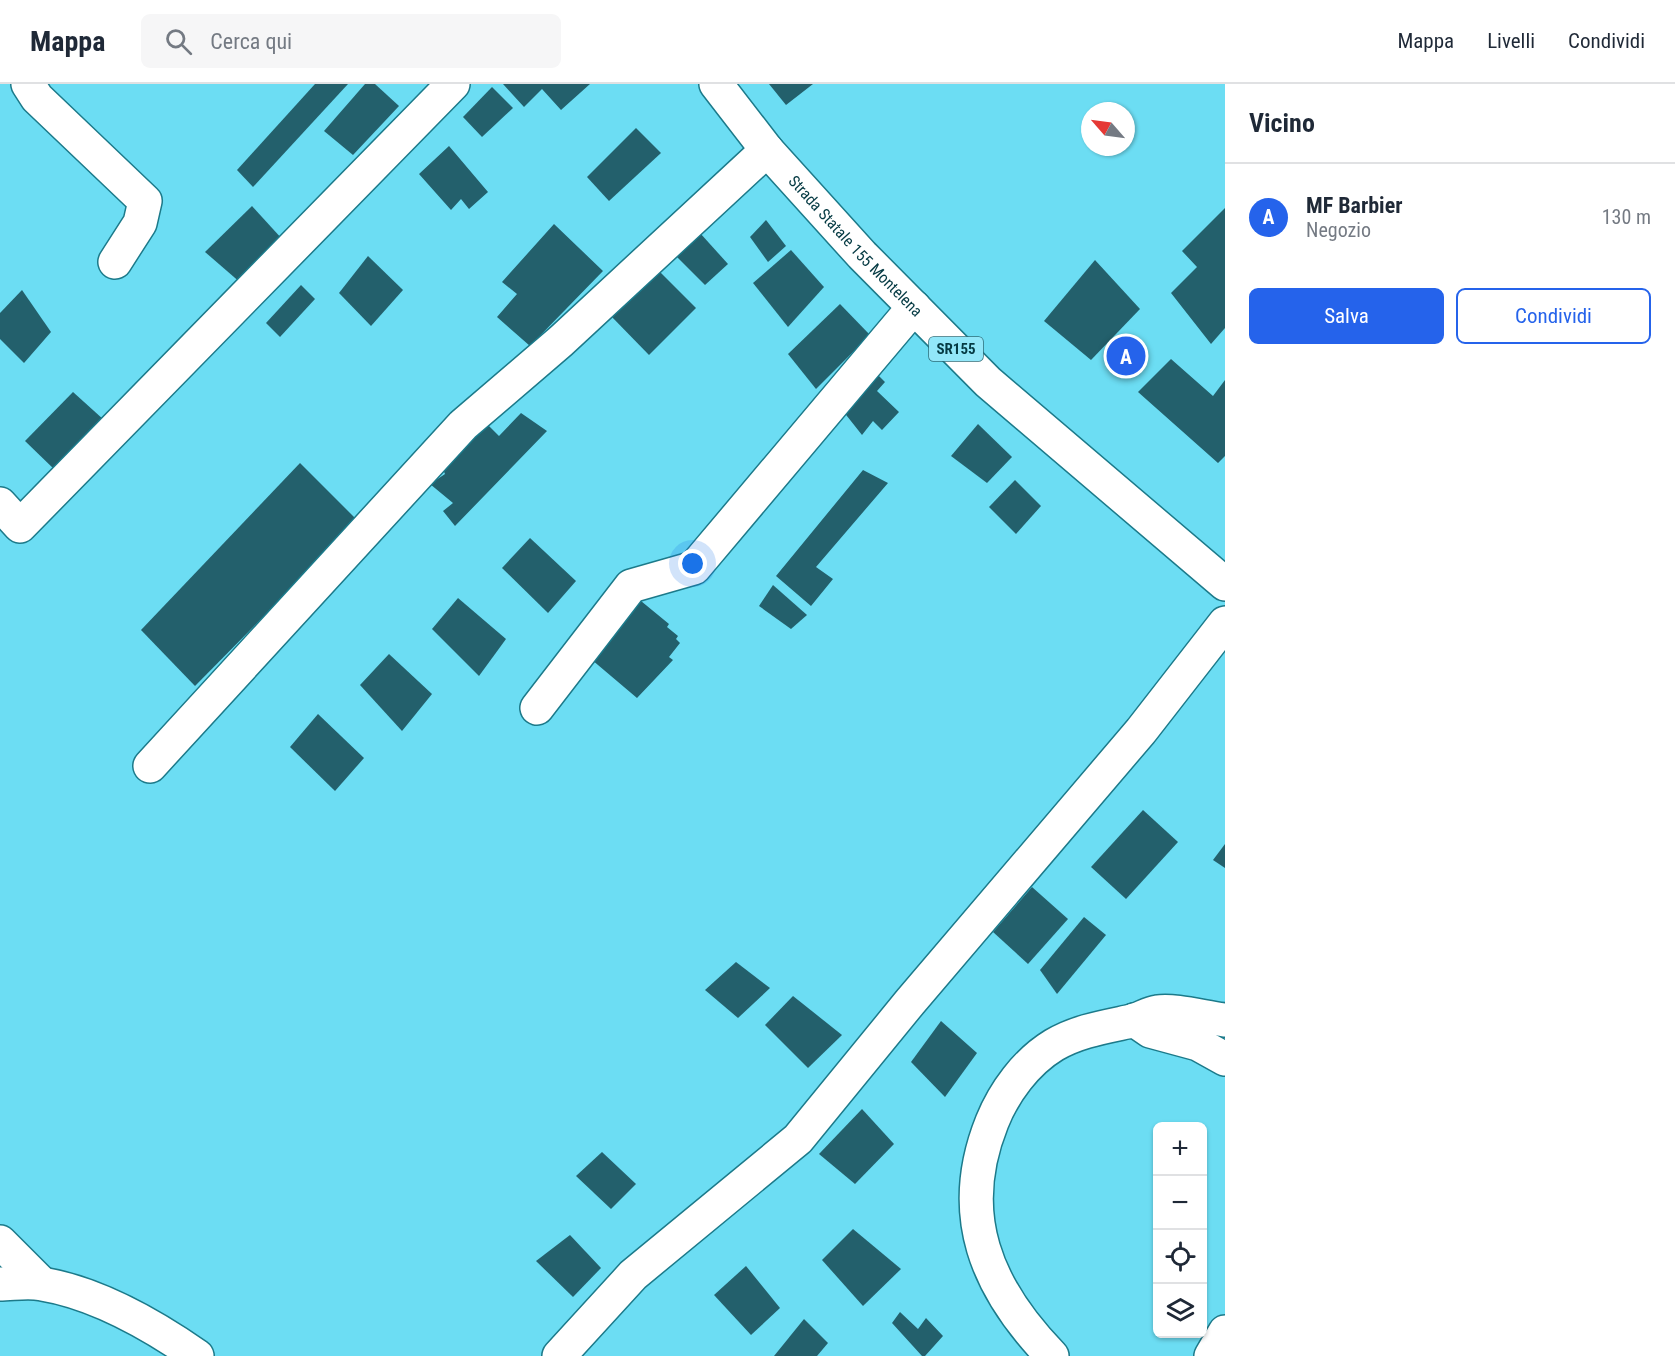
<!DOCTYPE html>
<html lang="it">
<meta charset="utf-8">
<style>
:root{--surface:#fff;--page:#f6f6f7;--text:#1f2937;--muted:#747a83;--line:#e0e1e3;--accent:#2563eb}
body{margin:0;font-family:"Roboto Condensed",sans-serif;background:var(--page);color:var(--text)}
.controls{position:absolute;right:18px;bottom:18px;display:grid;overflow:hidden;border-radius:9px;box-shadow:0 2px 4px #0004}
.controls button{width:54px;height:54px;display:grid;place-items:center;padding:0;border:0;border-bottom:2px solid var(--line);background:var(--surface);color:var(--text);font:30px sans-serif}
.compass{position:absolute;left:1081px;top:18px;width:54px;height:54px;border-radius:50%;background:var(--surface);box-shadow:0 2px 4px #0004;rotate:298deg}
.you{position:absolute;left:693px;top:480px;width:21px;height:21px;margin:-15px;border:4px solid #fff;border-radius:50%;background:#1a73e8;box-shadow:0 0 0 9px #1a73e833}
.badge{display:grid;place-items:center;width:39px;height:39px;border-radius:50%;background:var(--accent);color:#fff;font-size:20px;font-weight:700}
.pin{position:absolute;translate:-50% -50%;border:3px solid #fff;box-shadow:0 2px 6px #0006}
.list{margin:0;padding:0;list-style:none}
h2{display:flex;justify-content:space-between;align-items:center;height:78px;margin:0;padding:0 24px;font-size:26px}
h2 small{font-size:20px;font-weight:400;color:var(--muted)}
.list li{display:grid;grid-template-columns:39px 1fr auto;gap:18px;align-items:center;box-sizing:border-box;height:108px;padding:0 24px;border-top:2px solid var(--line)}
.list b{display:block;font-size:22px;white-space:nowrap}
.list p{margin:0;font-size:20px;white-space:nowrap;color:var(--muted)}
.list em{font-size:20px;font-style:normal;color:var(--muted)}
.actions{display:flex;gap:12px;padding:18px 24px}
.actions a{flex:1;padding:14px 0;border:2px solid var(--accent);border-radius:9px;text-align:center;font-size:21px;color:var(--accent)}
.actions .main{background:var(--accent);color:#fff}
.icon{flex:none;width:33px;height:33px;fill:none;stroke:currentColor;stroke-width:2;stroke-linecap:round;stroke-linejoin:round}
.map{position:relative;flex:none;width:1225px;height:1272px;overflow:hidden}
header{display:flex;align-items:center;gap:36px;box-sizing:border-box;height:84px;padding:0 30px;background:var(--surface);border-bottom:2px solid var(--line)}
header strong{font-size:28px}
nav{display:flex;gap:33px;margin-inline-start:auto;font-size:21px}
.search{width:420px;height:54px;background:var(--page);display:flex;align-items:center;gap:15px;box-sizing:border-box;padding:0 21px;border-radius:9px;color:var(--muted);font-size:22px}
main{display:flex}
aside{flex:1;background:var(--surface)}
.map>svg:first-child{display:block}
</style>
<header>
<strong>Mappa</strong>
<div class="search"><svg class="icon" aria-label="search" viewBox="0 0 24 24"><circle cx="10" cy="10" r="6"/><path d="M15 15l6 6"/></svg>Cerca qui</div>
<nav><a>Mappa</a><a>Livelli</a><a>Condividi</a></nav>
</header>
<main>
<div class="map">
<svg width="1225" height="1272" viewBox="0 0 1225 1272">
<rect width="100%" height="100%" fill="#6cddf3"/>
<!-- building -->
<g fill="#23606c">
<path d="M315 0H348L253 103 237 86Z"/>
<path d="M365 0H375L399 22 353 71 324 47Z"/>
<path d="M503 0H590L561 26 542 5 524 23Z"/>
<path d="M769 0H813L786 21Z"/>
<path d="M492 3 513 24 482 53 463 33Z"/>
<path d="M636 44 661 69 609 117 587 93Z"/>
<path d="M449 62 488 108 469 125 461 115 451 126 419 90Z"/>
<path d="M252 122 283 156 242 200 205 168Z"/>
<path d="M1225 124V244L1211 260 1171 209 1197 183 1182 167Z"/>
<path d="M766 136 786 162 768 178 750 153Z"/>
<path d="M554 140 603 187 530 262 497 233 517 210 502 198Z"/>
<path d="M700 149 728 180 705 201 675 171Z"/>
<path d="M791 166 824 203 788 243 753 199Z"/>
<path d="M368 172 403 206 371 242 339 209Z"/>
<path d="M1095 176 1140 225 1091 276 1044 237Z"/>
<path d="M657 185 696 224 649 271 610 231Z"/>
<path d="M301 201 315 215 280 253 266 239Z"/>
<path d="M22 206 51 248 24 279 0 255V229Z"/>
<path d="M840 220 870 251 816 305 788 270Z"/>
<path d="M1171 275 1213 312 1225 296V372L1218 379 1138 308Z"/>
<path d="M875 288 885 298 877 307 899 328 882 346 873 337 862 351 843 327Z"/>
<path d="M73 308 104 336 56 387 25 357Z"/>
<path d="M521 329 547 347 455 442 443 427 453 419 430 400 445 390 441 381 486 339 499 352Z"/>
<path d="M978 340 1012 373 987 399 951 372Z"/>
<path d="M300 379 358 437 195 602 141 546Z"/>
<path d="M863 386 888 399 816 483 833 495 811 522 776 492Z"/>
<path d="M1015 396 1041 422 1016 450 989 423Z"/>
<path d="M530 454 576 497 548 529 502 484Z"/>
<path d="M773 501 807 531 791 545 759 522Z"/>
<path d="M458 514 506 555 479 592 432 545Z"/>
<path d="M641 517 669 540 667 543 678 552 676 555 680 559 669 573 673 576 637 614 585 570 625 537Z"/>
<path d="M389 570 432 610 402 647 360 601Z"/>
<path d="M318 630 364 674 335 707 290 663Z"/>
<path d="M1143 726 1178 758 1126 815 1091 783Z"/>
<path d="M1225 760V784L1213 776Z"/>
<path d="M1032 803 1068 835 1028 880 993 848Z"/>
<path d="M1084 833 1106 851 1057 910 1040 886Z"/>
<path d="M736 878 770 904 738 934 705 906Z"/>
<path d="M793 912 842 951 808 984 765 941Z"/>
<path d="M941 937 977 969 945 1013 911 978Z"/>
<path d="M862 1025 894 1060 855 1100 819 1070Z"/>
<path d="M602 1068 636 1100 611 1125 576 1092Z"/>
<path d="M853 1145 901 1185 863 1222 822 1176Z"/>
<path d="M570 1151 601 1184 573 1213 536 1177Z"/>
<path d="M746 1182 780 1224 751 1251 714 1211Z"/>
<path d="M900 1228 918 1245 926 1234 943 1252 925 1272H922L892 1239Z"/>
<path d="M804 1235 828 1259 817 1272H774Z"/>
</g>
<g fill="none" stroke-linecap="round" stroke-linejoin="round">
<defs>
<g id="minor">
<path d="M28 0 37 14 145 117 140 139 115 178"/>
<path d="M0 420 20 442 453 0"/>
<path d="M537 624 631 502 694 484 914 223"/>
<path d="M150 682 463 341 561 257 767 66"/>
<path d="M0 1158 41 1199"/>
<path d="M0 1200C13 1200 29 1197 42 1200 97 1209 151 1240 197 1272"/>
<path d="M559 1272 633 1191 798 1055 910 918 1141 647 1225 539"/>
</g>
<g id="major">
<path id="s1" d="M716 0 767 66 862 171 988 298 1225 500"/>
</g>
<g id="highway">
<path d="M1134 936 1150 947 1198 960 1225 975"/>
<path d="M1052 1272C986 1204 955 1130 992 1038 1004 1008 1026 978 1054 961 1078 947 1104 943 1132 937 1140 935 1149 929 1157 928 1175 925 1206 934 1225 936"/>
<path d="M1211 1272 1225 1248"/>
</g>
</defs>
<!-- minor casing -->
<use href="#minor" stroke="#1c7a8a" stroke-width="36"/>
<!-- major casing -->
<use href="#major" stroke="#1c7a8a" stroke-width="36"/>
<!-- highway casing -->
<use href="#highway" stroke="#1c7a8a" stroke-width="36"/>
<!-- minor -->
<use href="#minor" stroke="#fff" stroke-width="33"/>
<!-- major -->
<use href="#major" stroke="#fff" stroke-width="33"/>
<!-- highway -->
<use href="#highway" stroke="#fff" stroke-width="33"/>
</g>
<g text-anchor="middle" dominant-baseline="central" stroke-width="6" stroke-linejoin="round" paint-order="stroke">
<!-- shield labels -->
<rect fill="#92e7f9" stroke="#2f6e7a" stroke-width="1.5" x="929" y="253" width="54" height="24" rx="4.5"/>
<g font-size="15" font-weight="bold" fill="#053a43">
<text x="956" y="265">SR155</text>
</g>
<!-- street labels -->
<g font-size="16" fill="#053a43" stroke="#92e7f9">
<text stroke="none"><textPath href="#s1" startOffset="214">Strada Statale 155 Montelena</textPath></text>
</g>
</g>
</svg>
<div class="controls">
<button>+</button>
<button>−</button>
<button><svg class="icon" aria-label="locate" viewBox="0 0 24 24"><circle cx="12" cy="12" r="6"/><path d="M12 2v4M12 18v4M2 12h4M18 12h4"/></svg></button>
<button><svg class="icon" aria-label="layers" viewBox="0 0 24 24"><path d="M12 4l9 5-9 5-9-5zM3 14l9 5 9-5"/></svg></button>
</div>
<svg class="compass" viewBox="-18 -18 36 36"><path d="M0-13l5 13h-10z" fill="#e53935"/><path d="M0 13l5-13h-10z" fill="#747a83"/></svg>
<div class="you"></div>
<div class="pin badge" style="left:1126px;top:272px">A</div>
</div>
<aside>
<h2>Vicino<small></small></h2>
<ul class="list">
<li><span class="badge">A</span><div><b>MF Barbier</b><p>Negozio</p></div><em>130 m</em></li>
</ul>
<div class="actions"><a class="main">Salva</a><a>Condividi</a></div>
</aside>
</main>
